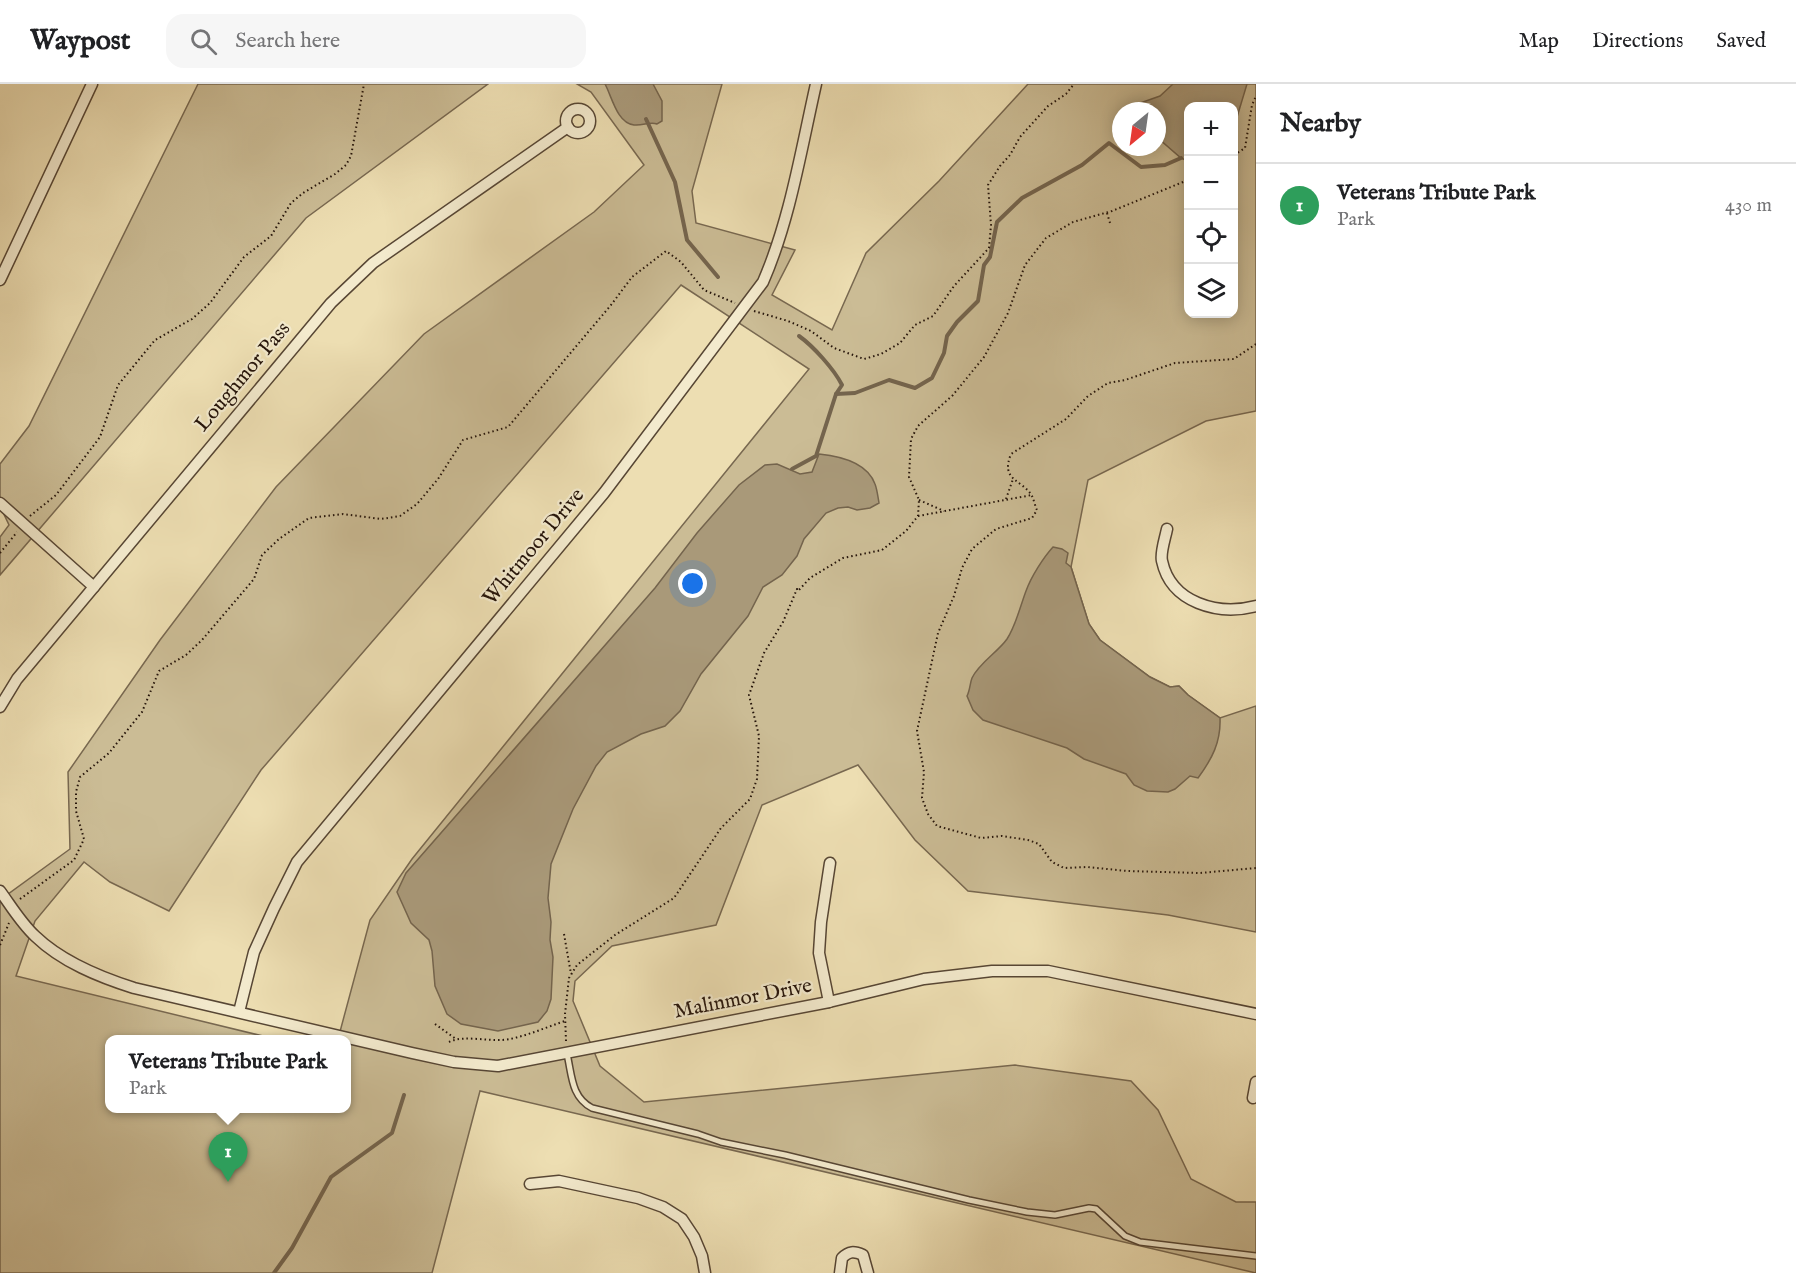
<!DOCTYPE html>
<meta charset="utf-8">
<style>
:root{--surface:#fff;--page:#f6f6f6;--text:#202124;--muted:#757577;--line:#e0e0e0;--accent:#7c3aed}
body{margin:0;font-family:"IM FELL English",serif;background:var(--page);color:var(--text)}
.controls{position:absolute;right:18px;top:18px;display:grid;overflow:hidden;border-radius:12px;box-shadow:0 3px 15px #0003}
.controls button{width:54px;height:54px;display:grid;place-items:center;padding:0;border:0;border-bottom:2px solid var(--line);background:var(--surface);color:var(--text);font:30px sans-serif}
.compass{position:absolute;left:1112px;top:18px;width:54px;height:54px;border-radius:50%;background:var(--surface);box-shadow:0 3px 15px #0003;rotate:209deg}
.you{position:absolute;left:693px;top:500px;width:21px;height:21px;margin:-15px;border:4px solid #fff;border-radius:50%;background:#1a73e8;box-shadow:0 0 0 9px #1a73e833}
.badge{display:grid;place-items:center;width:39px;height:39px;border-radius:50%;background:var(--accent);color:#fff;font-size:20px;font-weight:700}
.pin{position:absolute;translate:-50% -50px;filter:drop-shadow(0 2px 3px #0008)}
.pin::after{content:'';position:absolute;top:32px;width:21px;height:18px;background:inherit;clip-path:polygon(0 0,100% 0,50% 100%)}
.popup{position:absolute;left:105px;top:951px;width:246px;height:78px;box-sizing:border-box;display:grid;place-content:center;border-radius:12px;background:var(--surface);filter:drop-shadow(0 2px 4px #0005);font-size:20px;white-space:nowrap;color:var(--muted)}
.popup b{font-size:22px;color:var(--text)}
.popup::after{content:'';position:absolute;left:50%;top:100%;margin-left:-12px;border:12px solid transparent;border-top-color:var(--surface)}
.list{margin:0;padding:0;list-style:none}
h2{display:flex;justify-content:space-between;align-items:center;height:78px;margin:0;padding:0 24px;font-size:26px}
h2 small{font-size:20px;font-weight:400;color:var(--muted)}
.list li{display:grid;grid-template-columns:39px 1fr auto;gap:18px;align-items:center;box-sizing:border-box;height:84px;padding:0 24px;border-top:2px solid var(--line)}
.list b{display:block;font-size:22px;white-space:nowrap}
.list p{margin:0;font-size:20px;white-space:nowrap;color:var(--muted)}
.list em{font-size:20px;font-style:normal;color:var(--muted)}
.icon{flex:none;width:33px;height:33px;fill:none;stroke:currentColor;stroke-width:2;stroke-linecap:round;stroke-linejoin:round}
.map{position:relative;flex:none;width:1256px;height:1189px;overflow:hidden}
header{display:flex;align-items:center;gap:36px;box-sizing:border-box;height:84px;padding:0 30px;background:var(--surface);border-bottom:2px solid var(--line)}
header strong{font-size:28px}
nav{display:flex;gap:33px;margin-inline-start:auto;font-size:21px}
.search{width:420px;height:54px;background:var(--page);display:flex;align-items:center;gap:15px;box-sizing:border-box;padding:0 21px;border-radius:18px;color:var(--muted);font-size:22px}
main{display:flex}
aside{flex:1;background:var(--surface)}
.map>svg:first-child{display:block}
</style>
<header>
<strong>Waypost</strong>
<div class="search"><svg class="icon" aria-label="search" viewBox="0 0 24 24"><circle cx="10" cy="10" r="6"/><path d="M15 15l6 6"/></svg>Search here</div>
<nav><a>Map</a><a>Directions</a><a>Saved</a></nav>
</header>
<main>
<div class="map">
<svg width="1256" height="1189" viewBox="0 0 1256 1189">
<rect width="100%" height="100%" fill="#eddeb2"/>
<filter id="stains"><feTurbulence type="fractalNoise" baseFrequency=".00333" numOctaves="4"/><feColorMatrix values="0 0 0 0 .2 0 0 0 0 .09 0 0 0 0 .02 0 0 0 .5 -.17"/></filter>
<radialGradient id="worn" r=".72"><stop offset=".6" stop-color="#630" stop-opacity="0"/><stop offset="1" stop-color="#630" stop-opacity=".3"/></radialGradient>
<!-- green -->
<g fill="#cbbc95" stroke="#786850" stroke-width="1.5" fill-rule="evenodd">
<path d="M198 0H488L306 134 0 491V453L9 441 0 422V380L29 342Z"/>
<path d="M577 0H722L692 107 696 139 795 166 772 211 832 246 866 169 939 97 1028 0H1256V327L1206 337 1088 396 1071 483 1089 540 1100 556 1150 593 1170 603 1179 602 1188 611 1220 634 1256 622V848L1168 831 968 807 915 756 858 681 762 721 716 841 612 862 575 897 573 917 600 982 644 1018 1015 981 1131 997 1158 1026 1191 1095 1236 1118H1256V1189L480 1007 432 1189H0V816L70 765 68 688 160 556 276 403 424 250 594 128 644 81 591 8ZM1188 22H1234V230H1188ZM1121 27H1157V63H1121ZM681 201 809 285 412 775 370 836 338 955 346 956V1024H110V956L275 955 16 892 35 837 84 778 110 798 169 827 261 686Z"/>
</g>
<!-- water -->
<g fill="#a99979" stroke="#74644d" stroke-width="1.5">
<path d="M605 0H653L662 17V37L657 40C650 37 643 42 634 41 617 39 612 13 605 0Z"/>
<path d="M1173 0H1247L1234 43V22H1188V77L1181 74 1159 55 1157 52V27L1138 26 1140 19 1160 12Z"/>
<path d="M819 370C839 372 867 378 875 400 877 405 878 413 879 419L870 424 857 426 848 423 838 424 826 429 804 455 797 472 782 491 763 503 748 532 701 590 680 627 665 642 641 650 607 668 596 682 573 725 551 780 548 814 551 838 550 856 553 873 551 915 547 927 538 938 498 947 461 940 447 930 435 902 432 867 429 856 411 839 397 808 406 789 655 504 697 449 739 401 765 381 777 380 800 390 812 388Z"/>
<path d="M1053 463 1062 465 1068 469 1066 479 1071 483 1089 540 1100 556 1150 593 1170 603 1179 602 1188 611 1220 634C1221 658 1212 675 1198 694L1190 692 1175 705 1168 708 1147 707 1134 701 1126 690 1084 675 1067 664 983 636 973 626 967 612C970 606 970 599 972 594 979 579 998 568 1007 555 1016 541 1020 523 1026 507 1031 493 1043 474 1053 463Z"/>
</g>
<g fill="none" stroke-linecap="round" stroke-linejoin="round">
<!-- stream -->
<g stroke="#74644d" stroke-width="4">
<path d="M646 35 675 98 687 156 718 193"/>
<path d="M836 310 855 309 889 296 915 304 932 294 944 269 947 252 957 238 978 217 984 181 990 173 997 138 1022 114 1082 81 1109 59 1141 83 1165 81 1181 74"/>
<path d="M792 385 816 372 836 310 842 301C834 285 813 262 799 252"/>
<path d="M274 1189 292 1164 331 1093 392 1049 404 1011"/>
</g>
<defs>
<path id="lane" d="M567 970C572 991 571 1013 592 1024L698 1050 721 1058 785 1071 969 1116 1027 1128 1055 1131 1089 1124 1096 1125 1125 1152 1140 1158 1256 1172"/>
<g id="street">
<circle cx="578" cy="37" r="12"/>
<path d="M0 196 92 0"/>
<path d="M0 419 94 503"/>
<path d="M1167 445C1165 455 1160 469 1162 477 1171 519 1218 532 1256 522"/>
<path d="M0 623 17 595 331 219 373 179 568 43"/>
<path d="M0 807C11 822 21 839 35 852 62 878 99 893 134 904L412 969 454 978 498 982 829 918 924 895 992 887H1048L1256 930"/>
<path d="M829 918 819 869 821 838 830 779"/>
<path d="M239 928 254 868 274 824 297 778 604 409 763 198C790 136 801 66 816 0"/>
<path d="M1253 1014 1256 998"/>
<path d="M530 1100 559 1097 638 1114 663 1123 682 1135 694 1153 702 1172 705 1189"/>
<path d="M840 1189 842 1174C849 1167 854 1167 863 1171L868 1189"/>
</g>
</defs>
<!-- lane casing -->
<use href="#lane" stroke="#574634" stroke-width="8"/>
<!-- street casing -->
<use href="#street" stroke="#574634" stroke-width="13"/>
<!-- path -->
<g stroke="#25140a" stroke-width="2" stroke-dasharray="1.5 3" stroke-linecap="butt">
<path d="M1234 71 1245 64 1252 21 1256 12"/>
<path d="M1107 129 1110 139"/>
<path d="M754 227 788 237 811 247 834 264 864 275 881 270 900 259 915 241 933 232 954 202 989 164 991 141 988 101 1000 82 1010 71 1020 53 1048 22 1066 10 1074 0"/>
<path d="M1256 260 1234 275 1175 279 1125 296 1108 299 1088 312 1066 335 1011 370C1000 397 1022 395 1032 412 1034 416 1035 422 1037 426L1032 434 996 445 972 465 962 484 954 512 938 549 917 647 924 688 922 714 928 730 937 742 981 754 1002 752 1028 756 1039 760 1052 778 1064 784 1087 783 1127 787 1200 789 1256 784"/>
<path d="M1006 415 1013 395"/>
<path d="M919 416 944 427"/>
<path d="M30 432 56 411 100 353 118 301 155 256 192 235 210 219 244 173 271 152 291 119 303 109 335 90 346 81 351 72 364 0"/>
<path d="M918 432 1032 411"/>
<path d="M0 469 17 448"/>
<path d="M20 815 74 776 84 755 76 727V708L80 693 109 669 142 628 159 587 186 571 202 556 254 495 262 471 279 455 309 434 343 430 381 435 400 432 417 420 438 395 463 356 508 343 611 221 632 193 666 167 681 178 704 206 735 219"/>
<path d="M564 850 571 890"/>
<path d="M0 861 9 839"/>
<path d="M435 940 456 955"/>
<path d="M566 957 565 930 569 894 577 881 615 851 674 814 721 744 750 715 757 695 759 652 749 611 764 569 783 538 797 505 798 507 810 494 843 474 882 466 906 447 918 432 919 416 909 393 911 355 918 342 953 311 984 273 1008 229 1025 181 1046 154 1073 138 1112 127 1188 96"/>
<path d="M449 958C465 950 491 959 510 955 529 951 547 943 565 937"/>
</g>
<!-- lane -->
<use href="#lane" stroke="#f3eacd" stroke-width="5"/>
<!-- street -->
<use href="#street" stroke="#f3eacd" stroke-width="10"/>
</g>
<g text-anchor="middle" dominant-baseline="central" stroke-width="4.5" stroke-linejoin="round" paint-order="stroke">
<!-- street labels -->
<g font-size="21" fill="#25140a" stroke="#f3eacd">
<text transform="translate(243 293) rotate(-50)">Loughmor Pass</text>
<text transform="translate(534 463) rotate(-50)">Whitmoor Drive</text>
<text transform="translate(743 915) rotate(-11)">Malinmor Drive</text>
</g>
</g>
<rect width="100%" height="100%" filter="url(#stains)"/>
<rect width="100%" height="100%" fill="url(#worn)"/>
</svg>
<div class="controls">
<button>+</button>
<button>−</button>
<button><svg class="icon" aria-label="locate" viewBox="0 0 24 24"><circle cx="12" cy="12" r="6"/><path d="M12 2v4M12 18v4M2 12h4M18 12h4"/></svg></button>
<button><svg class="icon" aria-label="layers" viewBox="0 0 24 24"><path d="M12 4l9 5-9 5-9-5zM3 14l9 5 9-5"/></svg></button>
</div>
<svg class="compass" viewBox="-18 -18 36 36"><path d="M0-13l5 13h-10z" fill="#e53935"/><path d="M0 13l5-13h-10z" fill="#757577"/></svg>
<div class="you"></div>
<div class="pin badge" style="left:228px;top:1098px;background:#2e9e5b">1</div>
<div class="popup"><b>Veterans Tribute Park</b>Park</div>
</div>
<aside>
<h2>Nearby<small></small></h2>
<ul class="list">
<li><span class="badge" style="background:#2e9e5b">1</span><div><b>Veterans Tribute Park</b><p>Park</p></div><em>430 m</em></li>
</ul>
</aside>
</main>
